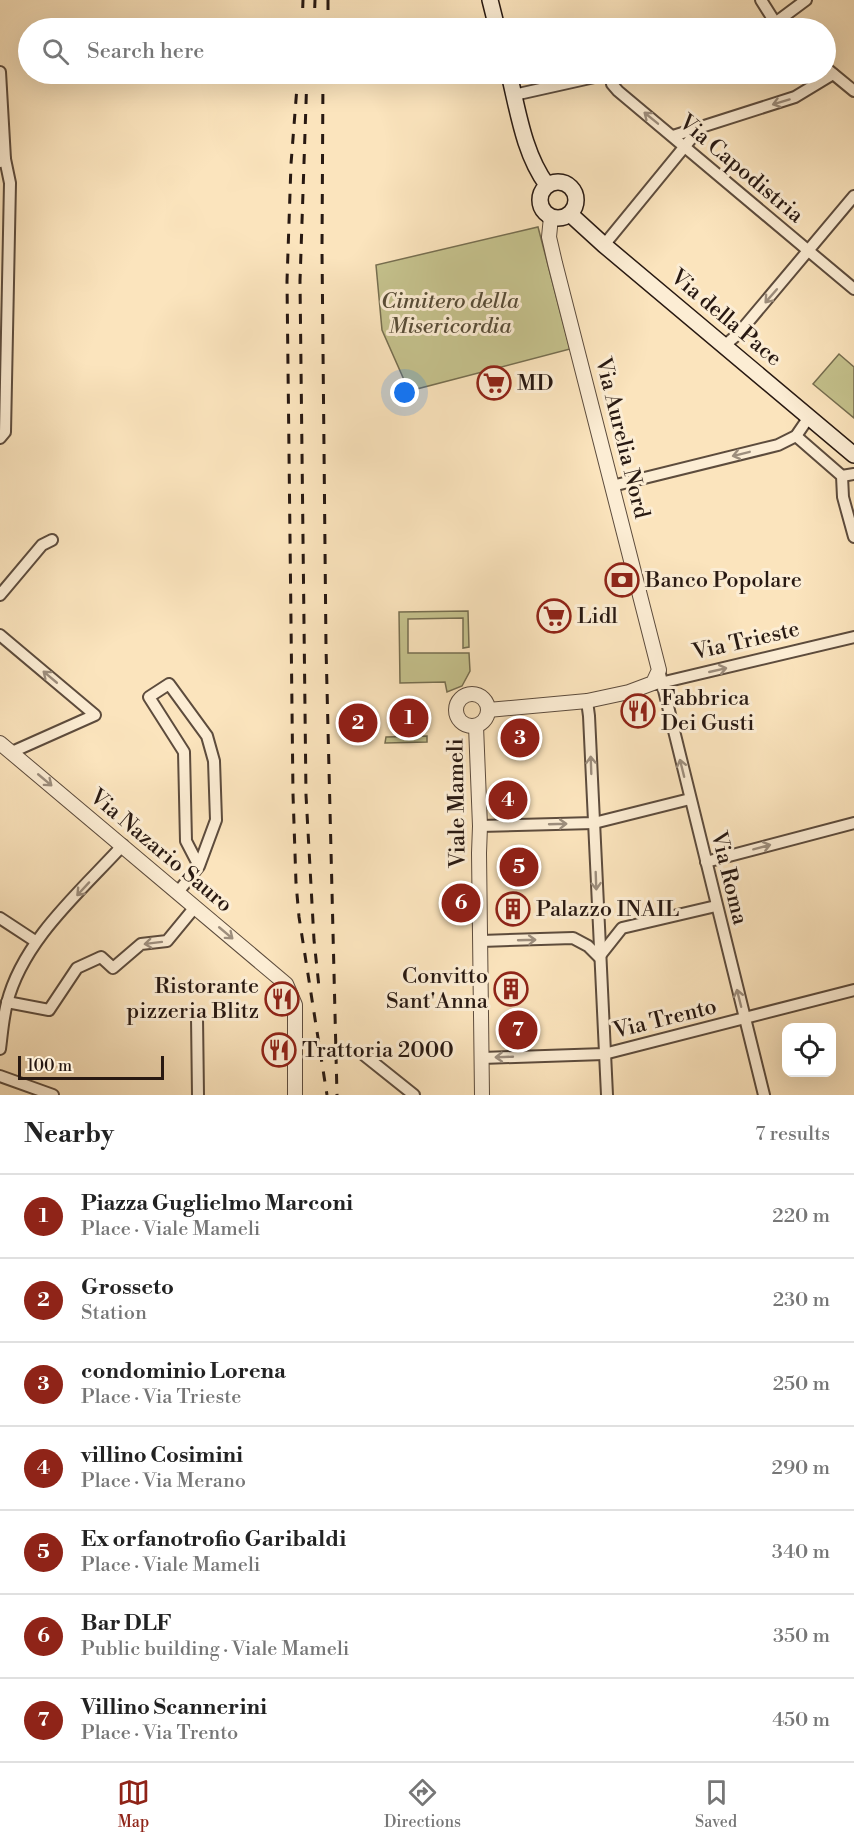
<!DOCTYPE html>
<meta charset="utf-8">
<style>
:root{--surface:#fff;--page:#f2f2f2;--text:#222;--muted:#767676;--line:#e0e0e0;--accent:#8f2418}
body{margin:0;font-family:"Libre Bodoni",serif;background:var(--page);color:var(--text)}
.controls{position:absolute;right:18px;bottom:18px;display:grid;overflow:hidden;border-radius:12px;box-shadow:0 6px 24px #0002}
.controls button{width:54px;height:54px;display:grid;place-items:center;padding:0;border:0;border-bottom:2px solid var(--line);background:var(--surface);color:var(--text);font:30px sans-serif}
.scale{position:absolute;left:18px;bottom:15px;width:146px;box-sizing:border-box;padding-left:6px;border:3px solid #281912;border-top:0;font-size:16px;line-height:21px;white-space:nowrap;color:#281912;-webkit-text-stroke:4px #fcedd4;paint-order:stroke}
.you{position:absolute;left:405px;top:393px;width:21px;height:21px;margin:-15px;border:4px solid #fff;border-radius:50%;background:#1a73e8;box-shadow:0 0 0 9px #1a73e833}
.badge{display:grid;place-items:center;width:39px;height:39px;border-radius:50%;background:var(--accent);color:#fff;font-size:20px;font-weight:700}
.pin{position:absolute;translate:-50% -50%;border:3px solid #fff;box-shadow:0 2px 6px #0006}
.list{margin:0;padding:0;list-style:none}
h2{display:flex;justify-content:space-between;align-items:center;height:78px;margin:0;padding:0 24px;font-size:26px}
h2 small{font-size:20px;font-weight:400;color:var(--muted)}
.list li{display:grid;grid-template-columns:39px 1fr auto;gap:18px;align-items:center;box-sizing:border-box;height:84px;padding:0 24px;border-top:2px solid var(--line)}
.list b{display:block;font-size:22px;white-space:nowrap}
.list p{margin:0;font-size:20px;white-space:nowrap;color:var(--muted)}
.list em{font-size:20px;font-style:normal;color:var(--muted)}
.icon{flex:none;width:33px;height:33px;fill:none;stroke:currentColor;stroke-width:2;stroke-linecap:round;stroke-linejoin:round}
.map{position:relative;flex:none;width:854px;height:1095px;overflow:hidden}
.search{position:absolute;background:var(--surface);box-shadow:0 6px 24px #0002;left:18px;right:18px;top:18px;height:66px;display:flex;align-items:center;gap:15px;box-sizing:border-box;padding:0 21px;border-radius:33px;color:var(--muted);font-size:22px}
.sheet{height:666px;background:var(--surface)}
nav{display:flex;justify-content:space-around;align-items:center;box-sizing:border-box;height:84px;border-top:2px solid var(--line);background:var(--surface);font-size:16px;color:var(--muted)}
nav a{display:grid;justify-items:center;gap:3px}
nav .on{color:var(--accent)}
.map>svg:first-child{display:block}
</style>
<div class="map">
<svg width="854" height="1095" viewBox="0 0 854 1095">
<rect width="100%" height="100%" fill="#fbe4bd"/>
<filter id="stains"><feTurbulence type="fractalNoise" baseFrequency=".00333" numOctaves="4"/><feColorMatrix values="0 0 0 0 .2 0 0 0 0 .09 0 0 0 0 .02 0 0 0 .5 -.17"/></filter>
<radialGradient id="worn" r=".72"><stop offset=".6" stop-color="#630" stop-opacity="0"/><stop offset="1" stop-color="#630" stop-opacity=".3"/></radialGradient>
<!-- green -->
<g fill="#c5c28d" stroke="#766e50" stroke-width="1.5">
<path d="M538 227 570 349 409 391 382 330 376 265Z"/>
<path d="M839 354 854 367V418L813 384Z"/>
<path d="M468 611 469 647 463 648V618L408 619V653H469L470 671 462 686 447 692 445 682 400 683 399 612Z"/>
<path d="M427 736V742L385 743 386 737Z"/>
</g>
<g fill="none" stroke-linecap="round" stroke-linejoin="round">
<defs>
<g id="minor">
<path d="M761 0 778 27"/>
<path d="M764 28 775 23 806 0"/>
<path d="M826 68 854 91"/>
<path d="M0 72 5 159 0 162"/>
<path d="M611 74 612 84 618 91 854 289"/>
<path d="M514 95 608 74"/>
<path d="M673 136 795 97 833 74"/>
<path d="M604 245 699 129"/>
<path d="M724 346 738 334 854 196"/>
<path d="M796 436 842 476 843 497 854 537"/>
<path d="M0 438 5 432 10 183 5 159"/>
<path d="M842 476 854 474"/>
<path d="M612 486 778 445 796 436 809 417"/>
<path d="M0 595 42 545 52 540"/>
<path d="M0 635 95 715 12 752"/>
<path d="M659 670 764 1095"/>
<path d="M656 684 854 637"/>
<path d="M587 701 589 716 607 1095"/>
<path d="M480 826 594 823 690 799"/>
<path d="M706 862 854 823"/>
<path d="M178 892 199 866 216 820 214 761 207 736 169 684 149 697 184 752 186 841 199 866"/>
<path d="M0 918 35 941"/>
<path d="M481 941 573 938 588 946 599 957 622 928 716 906"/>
<path d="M7 1002 49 1010 77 968 101 957 113 968 141 944 167 941 195 907"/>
<path d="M197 1017 198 1095"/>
<path d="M0 1049C2 1034 3 1018 7 1003 23 940 80 892 123 845"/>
<path d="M364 1055 414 1095"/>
<path d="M482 1058 604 1054 854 990"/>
<path d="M0 1076 53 1095"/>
</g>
<g id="tertiary">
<circle cx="472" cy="710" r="16"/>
<path d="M488 710 587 701 629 692 653 683 659 670 555 263 549 237 551 217"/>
<path d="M476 726 480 826 479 853 482 1095"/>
<path d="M0 743 286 984 295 1005V1095"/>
</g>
<g id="secondary">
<path d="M490 0 497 28"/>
<path d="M509 74C518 111 524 154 547 185"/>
<circle cx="558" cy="200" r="18"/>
<path d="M570 214 604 245 854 455"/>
</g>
</defs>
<!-- minor casing -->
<use href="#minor" stroke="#5d4c3d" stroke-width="14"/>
<!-- tertiary casing -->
<use href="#tertiary" stroke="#5d4c3d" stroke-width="16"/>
<!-- secondary casing -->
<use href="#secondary" stroke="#281912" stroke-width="18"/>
<!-- minor -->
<use href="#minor" stroke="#fcedd4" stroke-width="10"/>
<!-- tertiary -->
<use href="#tertiary" stroke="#fcedd4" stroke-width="14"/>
<!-- secondary -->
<use href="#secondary" stroke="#fcedd4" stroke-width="15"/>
<!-- rail -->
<g stroke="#281912" stroke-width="3" stroke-dasharray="10 10" stroke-linecap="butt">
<path d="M328 0V28"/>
<path d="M302 28 303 0"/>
<path d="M314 28 315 0"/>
<path d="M298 74 291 164 287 281 293 794 296 883 299 917 327 1095"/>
<path d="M307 74 300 281 306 795 314 940 319 987"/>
<path d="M323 74 322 250 326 647 337 1095"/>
</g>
</g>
<!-- one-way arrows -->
<defs><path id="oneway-shaft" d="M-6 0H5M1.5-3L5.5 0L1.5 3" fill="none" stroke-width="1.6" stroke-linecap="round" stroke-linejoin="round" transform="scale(1.5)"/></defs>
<g stroke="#9d8e7d">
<use href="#oneway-shaft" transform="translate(781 102) rotate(163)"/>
<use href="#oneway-shaft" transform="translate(651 118) rotate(-141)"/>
<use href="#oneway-shaft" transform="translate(771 296) rotate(131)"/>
<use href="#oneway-shaft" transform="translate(741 454) rotate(166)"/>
<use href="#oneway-shaft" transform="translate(718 670) rotate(-13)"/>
<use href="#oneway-shaft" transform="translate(50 677) rotate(-140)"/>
<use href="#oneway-shaft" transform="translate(591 765) rotate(-92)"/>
<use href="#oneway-shaft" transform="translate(682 768) rotate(-104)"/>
<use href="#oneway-shaft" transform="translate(45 780) rotate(40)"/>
<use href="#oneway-shaft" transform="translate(558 824) rotate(-2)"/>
<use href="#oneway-shaft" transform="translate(762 847) rotate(-15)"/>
<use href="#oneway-shaft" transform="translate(596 881) rotate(88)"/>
<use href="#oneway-shaft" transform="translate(83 889) rotate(133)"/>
<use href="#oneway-shaft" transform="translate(226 933) rotate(40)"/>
<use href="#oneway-shaft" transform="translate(527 940) rotate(-2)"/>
<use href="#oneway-shaft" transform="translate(153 943) rotate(173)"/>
<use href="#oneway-shaft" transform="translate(739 998) rotate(-104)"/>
<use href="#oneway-shaft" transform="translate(504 1057) rotate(178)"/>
</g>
<!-- icons -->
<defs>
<symbol id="supermarket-ring" viewBox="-11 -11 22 22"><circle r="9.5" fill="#fcedd4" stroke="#8f2418" stroke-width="1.5"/><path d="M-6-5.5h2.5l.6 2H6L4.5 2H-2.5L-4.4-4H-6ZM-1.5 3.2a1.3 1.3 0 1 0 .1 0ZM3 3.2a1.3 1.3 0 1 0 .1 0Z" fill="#8f2418"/></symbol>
<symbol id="bank-ring" viewBox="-11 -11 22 22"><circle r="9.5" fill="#fcedd4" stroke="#8f2418" stroke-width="1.5"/><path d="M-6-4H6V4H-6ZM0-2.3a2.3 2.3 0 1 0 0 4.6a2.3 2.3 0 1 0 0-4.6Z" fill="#8f2418"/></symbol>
<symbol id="restaurant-ring" viewBox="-11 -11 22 22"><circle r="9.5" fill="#fcedd4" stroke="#8f2418" stroke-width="1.5"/><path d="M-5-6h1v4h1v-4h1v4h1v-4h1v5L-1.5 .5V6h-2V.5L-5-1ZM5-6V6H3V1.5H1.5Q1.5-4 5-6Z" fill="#8f2418"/></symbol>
<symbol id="building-ring" viewBox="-11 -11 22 22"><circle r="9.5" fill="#fcedd4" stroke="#8f2418" stroke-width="1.5"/><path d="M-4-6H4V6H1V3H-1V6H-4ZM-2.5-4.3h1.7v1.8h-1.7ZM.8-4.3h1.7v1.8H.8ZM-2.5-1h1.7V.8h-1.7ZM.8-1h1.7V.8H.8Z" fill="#8f2418"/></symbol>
</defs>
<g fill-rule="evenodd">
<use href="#supermarket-ring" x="475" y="364" width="38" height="38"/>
<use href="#bank-ring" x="603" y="561" width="38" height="38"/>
<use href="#supermarket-ring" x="535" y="597" width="38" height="38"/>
<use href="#restaurant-ring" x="619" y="692" width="38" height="38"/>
<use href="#building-ring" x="494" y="890" width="38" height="38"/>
<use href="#building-ring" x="492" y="970" width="38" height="38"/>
<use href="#restaurant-ring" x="263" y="980" width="38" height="38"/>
<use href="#restaurant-ring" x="260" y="1031" width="38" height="38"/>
</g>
<g text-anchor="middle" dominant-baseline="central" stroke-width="6" stroke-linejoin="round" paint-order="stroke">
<!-- street labels -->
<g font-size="22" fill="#281912" stroke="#fcedd4">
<text transform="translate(741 169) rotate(40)">Via Capodistria</text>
<text transform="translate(726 318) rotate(40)">Via della Pace</text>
<text transform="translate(622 438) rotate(76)">Via Aurelia Nord</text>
<text transform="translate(746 641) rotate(-13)">Via Trieste</text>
<text transform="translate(457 803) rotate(-91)">Viale Mameli</text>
<text transform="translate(161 851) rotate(40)">Via Nazario Sauro</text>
<text transform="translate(729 878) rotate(76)">Via Roma</text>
<text transform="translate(665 1019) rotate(-14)">Via Trento</text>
</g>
<!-- park labels -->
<g font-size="22" font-style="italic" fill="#574c37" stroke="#fcedd4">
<text x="450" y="301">Cimitero della<tspan x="450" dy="25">Misericordia</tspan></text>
</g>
<!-- poi labels -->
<g font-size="22" fill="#281912" stroke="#fcedd4" text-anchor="start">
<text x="517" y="383">MD</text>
<text x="645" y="580">Banco Popolare</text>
<text x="577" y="616">Lidl</text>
<text x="661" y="698">Fabbrica<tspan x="661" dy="25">Dei Gusti</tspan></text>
<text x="536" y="909">Palazzo INAIL</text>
<text x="488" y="976" text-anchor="end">Convitto<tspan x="488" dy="25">Sant'Anna</tspan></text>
<text x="259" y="986" text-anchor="end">Ristorante<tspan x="259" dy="25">pizzeria Blitz</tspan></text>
<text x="302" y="1050">Trattoria 2000</text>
</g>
</g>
<rect width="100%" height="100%" filter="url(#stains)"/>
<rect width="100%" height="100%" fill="url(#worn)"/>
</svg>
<div class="controls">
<button><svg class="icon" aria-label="locate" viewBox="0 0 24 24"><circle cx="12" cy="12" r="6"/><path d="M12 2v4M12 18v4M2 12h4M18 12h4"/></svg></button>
</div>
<div class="scale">100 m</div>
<div class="you"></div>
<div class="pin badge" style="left:409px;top:718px">1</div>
<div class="pin badge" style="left:358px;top:723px">2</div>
<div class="pin badge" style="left:520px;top:738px">3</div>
<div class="pin badge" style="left:508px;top:800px">4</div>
<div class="pin badge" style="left:519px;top:867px">5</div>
<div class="pin badge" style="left:461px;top:903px">6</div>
<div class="pin badge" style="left:518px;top:1030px">7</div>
<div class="search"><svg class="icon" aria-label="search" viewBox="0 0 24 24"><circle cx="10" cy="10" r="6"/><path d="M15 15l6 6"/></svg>Search here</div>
</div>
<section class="sheet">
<h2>Nearby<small>7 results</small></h2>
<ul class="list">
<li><span class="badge">1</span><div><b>Piazza Guglielmo Marconi</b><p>Place · Viale Mameli</p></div><em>220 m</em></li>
<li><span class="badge">2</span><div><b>Grosseto</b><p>Station</p></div><em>230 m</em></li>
<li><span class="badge">3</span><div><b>condominio Lorena</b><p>Place · Via Trieste</p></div><em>250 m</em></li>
<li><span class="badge">4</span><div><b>villino Cosimini</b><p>Place · Via Merano</p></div><em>290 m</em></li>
<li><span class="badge">5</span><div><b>Ex orfanotrofio Garibaldi</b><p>Place · Viale Mameli</p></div><em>340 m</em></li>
<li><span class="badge">6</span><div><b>Bar DLF</b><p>Public building · Viale Mameli</p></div><em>350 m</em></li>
<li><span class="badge">7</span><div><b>Villino Scannerini</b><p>Place · Via Trento</p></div><em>450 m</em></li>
</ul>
</section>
<nav>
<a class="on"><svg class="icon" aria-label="map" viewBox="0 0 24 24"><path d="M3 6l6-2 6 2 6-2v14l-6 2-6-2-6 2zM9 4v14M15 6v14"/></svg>Map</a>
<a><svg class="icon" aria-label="directions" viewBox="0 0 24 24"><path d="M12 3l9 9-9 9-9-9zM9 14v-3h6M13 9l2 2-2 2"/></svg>Directions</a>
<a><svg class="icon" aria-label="saved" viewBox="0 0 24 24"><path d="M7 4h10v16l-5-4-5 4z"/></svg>Saved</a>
</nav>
